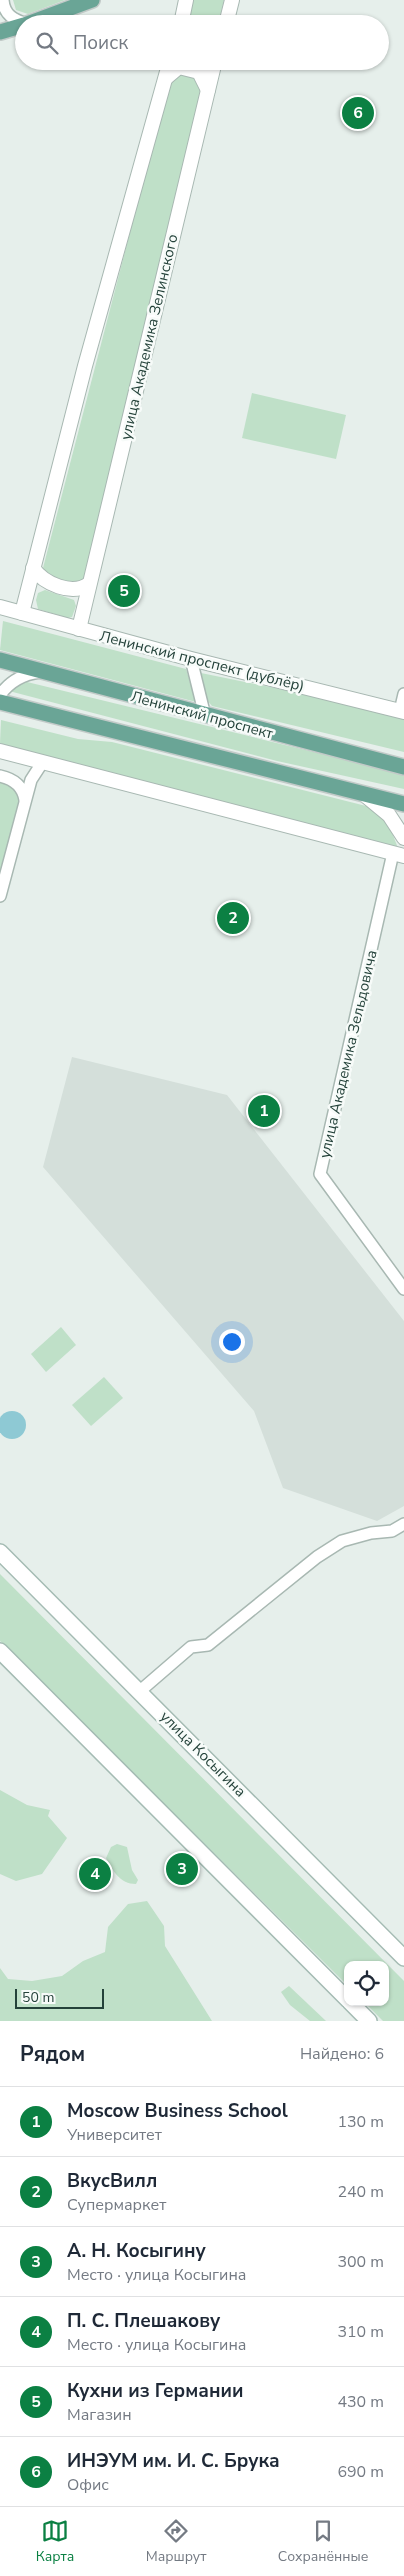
<!DOCTYPE html>
<html lang="ru">
<meta charset="utf-8">
<style>
:root{--surface:#fff;--page:#f6f6f7;--text:#1f2937;--muted:#747a83;--line:#e0e1e3;--accent:#0b8043}
body{margin:0;font-family:"Nunito Sans",sans-serif;background:var(--page);color:var(--text)}
.controls{position:absolute;right:15px;bottom:15px;display:grid;overflow:hidden;border-radius:10px;box-shadow:0 1px 4px #0004}
.controls button{width:45px;height:45px;display:grid;place-items:center;padding:0;border:0;border-bottom:1px solid var(--line);background:var(--surface);color:var(--text);font:25px sans-serif}
.scale{position:absolute;left:15px;bottom:12px;width:89px;box-sizing:border-box;padding-left:5px;border:2px solid #24423a;border-top:0;font-size:14px;line-height:18px;white-space:nowrap;color:#24423a;-webkit-text-stroke:4px #f7fbf9;paint-order:stroke}
.you{position:absolute;left:231px;top:1341px;width:18px;height:18px;margin:-12px;border:4px solid #fff;border-radius:50%;background:#1a73e8;box-shadow:0 0 0 8px #1a73e833}
.badge{display:grid;place-items:center;width:32px;height:32px;border-radius:50%;background:var(--accent);color:#fff;font-size:16px;font-weight:700}
.pin{position:absolute;translate:-50% -50%;border:2px solid #fff;box-shadow:0 1px 5px #0006}
.list{margin:0;padding:0;list-style:none}
h2{display:flex;justify-content:space-between;align-items:center;height:65px;margin:0;padding:0 20px;font-size:21px}
h2 small{font-size:16px;font-weight:400;color:var(--muted)}
.list li{display:grid;grid-template-columns:32px 1fr auto;gap:15px;align-items:center;box-sizing:border-box;height:70px;padding:0 20px;border-top:1px solid var(--line)}
.list b{display:block;font-size:19px;white-space:nowrap}
.list p{margin:0;font-size:16px;white-space:nowrap;color:var(--muted)}
.list em{font-size:16px;font-style:normal;color:var(--muted)}
.icon{flex:none;width:28px;height:28px;fill:none;stroke:currentColor;stroke-width:2;stroke-linecap:round;stroke-linejoin:round}
.map{position:relative;flex:none;width:404px;height:2021px;overflow:hidden}
.search{position:absolute;background:var(--surface);box-shadow:0 1px 4px #0004;left:15px;right:15px;top:15px;height:55px;display:flex;align-items:center;gap:12px;box-sizing:border-box;padding:0 18px;border-radius:28px;color:var(--muted);font-size:19px}
.sheet{height:485px;background:var(--surface)}
nav{display:flex;justify-content:space-around;align-items:center;box-sizing:border-box;height:70px;border-top:1px solid var(--line);background:var(--surface);font-size:14px;color:var(--muted)}
nav a{display:grid;justify-items:center;gap:2px}
nav .on{color:var(--accent)}
.map>svg:first-child{display:block}
</style>
<div class="map">
<svg width="404" height="2021" viewBox="0 0 404 2021">
<rect width="100%" height="100%" fill="#e6efeb"/>
<!-- built -->
<path fill="#d4dfda" d="M72 1057 227 1095 404 1321V1506L377 1521 283 1488 254 1411 43 1167Z"/>
<!-- green -->
<g fill="#bfe0c8">
<path d="M13 0H65L28 14 16 10Z"/>
<path d="M191 0H224L218 24H186Z"/>
<path d="M177 71 199 77 204 91 83 583 73 586 45 576 43 568 170 78Z"/>
<path d="M252 393 346 415 336 459 242 438Z"/>
<path d="M45 590 74 600 76 606 72 617 68 618 38 609 36 600 38 593Z"/>
<path d="M3 621 186 669 196 702 0 650Z"/>
<path d="M201 673 334 700 404 718V752L212 706 207 700Z"/>
<path d="M23 681 404 774V789L277 761 9 691Z"/>
<path d="M1 720 78 739 112 742 374 808 389 825 398 848 4 745 0 743Z"/>
<path d="M0 780 8 782 22 795 0 872Z"/>
<path d="M61 1327 76 1345 46 1372 31 1354Z"/>
<path d="M104 1377 123 1398 91 1426 72 1405Z"/>
<path d="M0 1574 404 1981V2021H383L364 2002H385V1965H348V1986L0 1641Z"/>
<path d="M0 1790 27 1805 50 1810 48 1816 67 1838 42 1874 16 1881 0 1874Z"/>
<path d="M117 1844 127 1847 132 1870 138 1880 136 1884C120 1884 112 1870 106 1858L111 1847Z"/>
<path d="M147 1901 164 1926 165 1946 212 2021H0V1968L8 1979 32 1981 62 1976 83 1961 105 1952 108 1927 128 1904Z"/>
<path d="M289 1986 326 2021H310L290 2005 281 1992Z"/>
</g>
<!-- water -->
<circle fill="#8ec9d4" cx="12" cy="1425" r="14"/>
<g fill="none" stroke-linecap="round" stroke-linejoin="round">
<defs>
<g id="minor">
<path d="M3 0C4 15 14 20 27 24"/>
<path d="M191 659 205 716"/>
<path d="M0 695C10 681 23 674 40 672"/>
<path d="M400 711 404 694"/>
<path d="M0 776C14 779 23 786 25 800"/>
<path d="M393 853 320 1174 404 1289"/>
<path d="M0 896 31 780 42 763"/>
<path d="M140 1691 191 1647 208 1645 317 1557 342 1541 371 1533 392 1531 404 1524"/>
</g>
<g id="tertiary">
<path d="M181 24 186 0"/>
<path d="M226 24 232 0"/>
<path d="M166 78 179 67 199 72 208 90"/>
<path d="M33 568C44 584 72 596 89 584"/>
<path d="M0 607 191 659 404 712"/>
<path d="M22 613 85 366 170 61"/>
<path d="M79 629 215 61"/>
<path d="M0 751 404 856"/>
<path d="M366 796 389 815 404 838"/>
</g>
<g id="secondary">
<path d="M0 1552 404 1958"/>
<path d="M0 1651 348 2000"/>
<path d="M350 2002 369 2021"/>
</g>
<g id="primary">
<path d="M27 24 92 0"/>
<path d="M0 32 24 25"/>
<path d="M0 660 404 767"/>
<path d="M0 702 404 804"/>
</g>
</defs>
<!-- minor casing -->
<use href="#minor" stroke="#a8b8b2" stroke-width="14"/>
<!-- tertiary casing -->
<use href="#tertiary" stroke="#a8b8b2" stroke-width="16"/>
<!-- secondary casing -->
<use href="#secondary" stroke="#a4bbb3" stroke-width="18"/>
<!-- primary casing -->
<use href="#primary" stroke="#c2cac8" stroke-width="18"/>
<!-- minor -->
<use href="#minor" stroke="#fff" stroke-width="11"/>
<!-- tertiary -->
<use href="#tertiary" stroke="#fff" stroke-width="14"/>
<!-- secondary -->
<use href="#secondary" stroke="#fff" stroke-width="15"/>
<!-- primary -->
<use href="#primary" stroke="#6aa596" stroke-width="15"/>
</g>
<g text-anchor="middle" dominant-baseline="central" stroke-width="5" stroke-linejoin="round" paint-order="stroke">
<!-- street labels -->
<g font-size="15" fill="#24423a" stroke="#f7fbf9">
<text transform="translate(149 337) rotate(-77)">улица Академика Зелинского</text>
<text transform="translate(202 661) rotate(14)">Ленинский проспект (дублёр)</text>
<text transform="translate(202 715) rotate(15)">Ленинский проспект</text>
<text transform="translate(348 1054) rotate(-77)">улица Академика Зельдовича</text>
<text transform="translate(203 1754) rotate(45)">улица Косыгина</text>
</g>
</g>
</svg>
<div class="controls">
<button><svg class="icon" aria-label="locate" viewBox="0 0 24 24"><circle cx="12" cy="12" r="6"/><path d="M12 2v4M12 18v4M2 12h4M18 12h4"/></svg></button>
</div>
<div class="scale">50 m</div>
<div class="you"></div>
<div class="pin badge" style="left:264px;top:1111px">1</div>
<div class="pin badge" style="left:233px;top:918px">2</div>
<div class="pin badge" style="left:182px;top:1869px">3</div>
<div class="pin badge" style="left:95px;top:1874px">4</div>
<div class="pin badge" style="left:124px;top:591px">5</div>
<div class="pin badge" style="left:358px;top:113px">6</div>
<div class="search"><svg class="icon" aria-label="search" viewBox="0 0 24 24"><circle cx="10" cy="10" r="6"/><path d="M15 15l6 6"/></svg>Поиск</div>
</div>
<section class="sheet">
<h2>Рядом<small>Найдено: 6</small></h2>
<ul class="list">
<li><span class="badge">1</span><div><b>Moscow Business School</b><p>Университет</p></div><em>130 m</em></li>
<li><span class="badge">2</span><div><b>ВкусВилл</b><p>Супермаркет</p></div><em>240 m</em></li>
<li><span class="badge">3</span><div><b>А. Н. Косыгину</b><p>Место · улица Косыгина</p></div><em>300 m</em></li>
<li><span class="badge">4</span><div><b>П. С. Плешакову</b><p>Место · улица Косыгина</p></div><em>310 m</em></li>
<li><span class="badge">5</span><div><b>Кухни из Германии</b><p>Магазин</p></div><em>430 m</em></li>
<li><span class="badge">6</span><div><b>ИНЭУМ им. И. С. Брука</b><p>Офис</p></div><em>690 m</em></li>
</ul>
</section>
<nav>
<a class="on"><svg class="icon" aria-label="map" viewBox="0 0 24 24"><path d="M3 6l6-2 6 2 6-2v14l-6 2-6-2-6 2zM9 4v14M15 6v14"/></svg>Карта</a>
<a><svg class="icon" aria-label="directions" viewBox="0 0 24 24"><path d="M12 3l9 9-9 9-9-9zM9 14v-3h6M13 9l2 2-2 2"/></svg>Маршрут</a>
<a><svg class="icon" aria-label="saved" viewBox="0 0 24 24"><path d="M7 4h10v16l-5-4-5 4z"/></svg>Сохранённые</a>
</nav>
